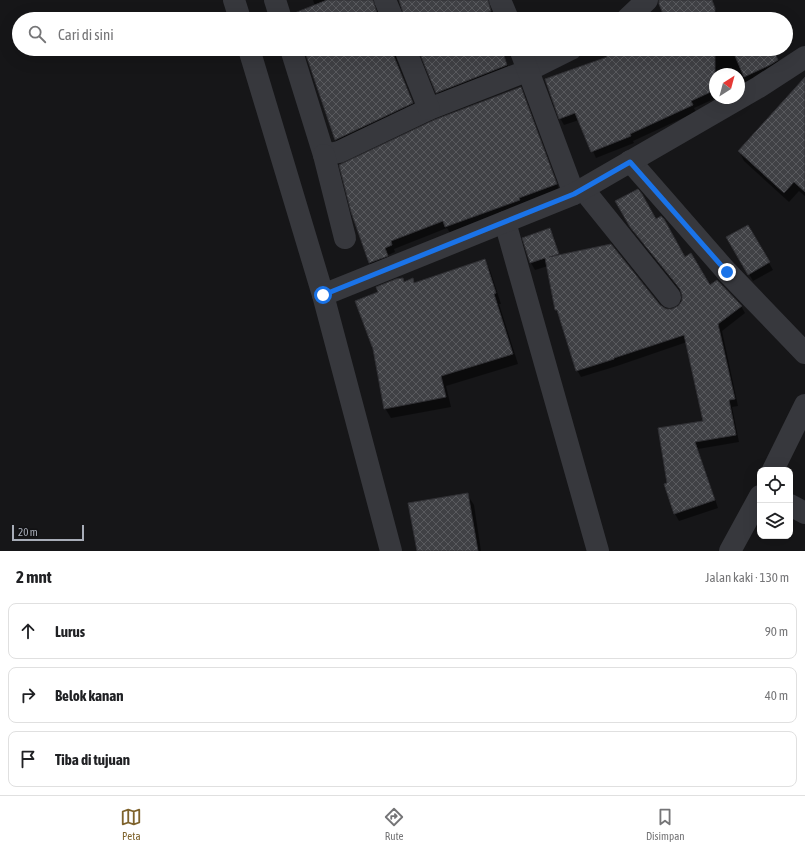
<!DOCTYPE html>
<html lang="id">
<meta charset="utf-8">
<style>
:root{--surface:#fff;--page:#f2f2f2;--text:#202124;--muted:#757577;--line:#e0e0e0;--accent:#7e622b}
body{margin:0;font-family:"Asap Condensed",sans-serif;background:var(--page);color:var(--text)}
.controls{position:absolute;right:12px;bottom:12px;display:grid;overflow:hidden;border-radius:8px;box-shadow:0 4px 16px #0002}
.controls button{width:36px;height:36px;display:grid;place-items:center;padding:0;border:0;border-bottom:1px solid var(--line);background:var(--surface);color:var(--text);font:20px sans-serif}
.compass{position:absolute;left:709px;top:68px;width:36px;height:36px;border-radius:50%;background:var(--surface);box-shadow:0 4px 16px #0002;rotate:36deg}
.scale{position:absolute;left:12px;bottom:10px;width:72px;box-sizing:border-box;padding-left:4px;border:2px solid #a8adb8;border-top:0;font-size:11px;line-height:14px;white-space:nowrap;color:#a8adb8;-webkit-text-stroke:3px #111113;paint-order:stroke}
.stop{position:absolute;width:12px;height:12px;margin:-9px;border:3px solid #1a73e8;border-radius:50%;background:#fff}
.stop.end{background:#1a73e8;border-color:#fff;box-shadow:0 1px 4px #0008}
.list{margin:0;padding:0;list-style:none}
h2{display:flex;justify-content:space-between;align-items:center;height:52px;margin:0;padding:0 16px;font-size:17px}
h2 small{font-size:13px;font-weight:400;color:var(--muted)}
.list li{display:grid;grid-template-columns:26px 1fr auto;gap:12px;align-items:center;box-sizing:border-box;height:56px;margin:0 8px 8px;padding:0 8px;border:1px solid var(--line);border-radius:8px}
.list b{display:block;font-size:15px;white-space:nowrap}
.list em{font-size:13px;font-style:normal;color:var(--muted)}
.icon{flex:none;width:22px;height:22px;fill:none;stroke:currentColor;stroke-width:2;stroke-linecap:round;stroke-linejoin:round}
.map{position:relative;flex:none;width:805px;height:551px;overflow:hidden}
.search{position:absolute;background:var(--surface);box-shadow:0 4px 16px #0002;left:12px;right:12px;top:12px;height:44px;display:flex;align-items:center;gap:10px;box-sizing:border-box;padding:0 14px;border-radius:22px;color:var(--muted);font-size:15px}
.sheet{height:244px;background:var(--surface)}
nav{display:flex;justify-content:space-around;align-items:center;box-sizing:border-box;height:56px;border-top:1px solid var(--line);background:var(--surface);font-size:11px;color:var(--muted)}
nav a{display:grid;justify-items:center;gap:2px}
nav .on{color:var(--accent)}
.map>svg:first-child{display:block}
</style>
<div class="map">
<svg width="805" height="551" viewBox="0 0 805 551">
<defs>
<pattern id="building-cross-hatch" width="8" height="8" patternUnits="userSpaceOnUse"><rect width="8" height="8" fill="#404145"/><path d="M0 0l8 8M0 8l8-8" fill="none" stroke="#595a5e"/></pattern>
</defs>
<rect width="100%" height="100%" fill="#161618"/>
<!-- shadow -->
<g fill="#0007">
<path d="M313 0H379L376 6 380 19H294L315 6Z"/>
<path d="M400 0H482L491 19H406Z"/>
<path d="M660 0H712L719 19H666Z"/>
<path d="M757 15 759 19H749Z"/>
<path d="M305 49H399L396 55 397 61 416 110 340 147 336 140Z"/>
<path d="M419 49H502L510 72 441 100Z"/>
<path d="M619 49H773L781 67 739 87V74H715V98H716L694 108 696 112 633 141 634 143 596 158 579 120 564 125 560 118 608 58Z"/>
<path d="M805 87V196L799 191 789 202 744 161 739 151Z"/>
<path d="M521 89 525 96 560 192 450 233 447 228 394 249 395 252 388 255 391 263 374 270 370 263Z"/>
<path d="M616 202 656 220 685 258 709 287 741 306 745 313 722 331 738 406 732 407 739 442 698 449 718 508 679 521 675 514 665 485 668 484 704 422 687 342 617 366 581 377 577 370 560 316 556 310 548 266 535 270 531 263 524 238 550 230 554 237 560 256 666 310H672L678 308 682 302V293L635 234Z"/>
<path d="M748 226 773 270 753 281 728 238Z"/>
<path d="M484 260 490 270 501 304H499L518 364 446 386 451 407 391 418 385 408 379 292 402 279 405 283 412 280 415 284Z"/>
<path d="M467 494 474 505 481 551H418Z"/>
</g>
<!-- building -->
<g fill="url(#building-cross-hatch)" stroke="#303034">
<path d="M327 0H373L379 19H293L292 14Z"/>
<path d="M399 0H488L491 11 472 19H405Z"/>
<path d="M659 0H712L715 8V19H665L659 4Z"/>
<path d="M304 49H393V54L413 103 335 140Z"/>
<path d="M418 49H502L507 65 436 93Z"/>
<path d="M616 49H715V90L691 101 693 105 630 134 631 136 591 152 575 113 559 119 545 79 607 57 605 53Z"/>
<path d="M732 49H773L778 60 770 65 744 77Z"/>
<path d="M805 77V192L794 182 784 193 738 151Z"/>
<path d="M521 87 557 184 519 198 520 200 445 227 443 221 391 241 392 245 385 248 388 256 369 263 351 212 339 165 434 120Z"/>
<path d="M638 189 642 194 656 219 661 216 664 219 685 257 691 253 710 285 717 280 742 306 718 324 735 399 729 400 736 435 695 442 715 500 674 514 664 484 667 483 658 428 703 421 684 335 614 358V359L576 371 557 310H555L545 258 530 263 522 238 550 228 559 254 549 257 611 244 660 305 666 309H672L678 306 682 301V295L680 289 630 227 615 201Z"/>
<path d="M748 225 770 262 748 275 726 237Z"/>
<path d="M485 259 496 293 494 294 513 354 441 376 446 397 384 409 373 349 355 301 378 292 376 287 396 279 403 278 404 282 413 278 414 283Z"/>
<path d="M468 493 478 551H417L408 503Z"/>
</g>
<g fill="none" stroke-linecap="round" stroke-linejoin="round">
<!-- minor -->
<g stroke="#37383d" stroke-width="22">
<path d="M234 0 240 19"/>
<path d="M275 0 281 19"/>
<path d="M385 0 393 19"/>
<path d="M500 0 508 19"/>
<path d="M627 19 647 0"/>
<path d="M249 49 323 295 391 551"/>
<path d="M291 49 324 155 339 152 429 109 529 70 571 49"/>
<path d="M405 49 429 109"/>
<path d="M520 49 574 194"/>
<path d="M324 155 345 238"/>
<path d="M630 161 727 272 805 353"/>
<path d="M583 189 670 297"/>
<path d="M505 222 598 551"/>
<path d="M323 295 574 194 759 87 805 57"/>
<path d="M773 470 805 405"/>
<path d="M790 505 805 513"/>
<path d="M730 551 760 496"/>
</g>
</g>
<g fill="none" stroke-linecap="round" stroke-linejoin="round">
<!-- route -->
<path stroke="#1a73e8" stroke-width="5" d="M323 295 574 194 630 162 727 272"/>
</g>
</svg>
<div class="controls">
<button><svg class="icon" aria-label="locate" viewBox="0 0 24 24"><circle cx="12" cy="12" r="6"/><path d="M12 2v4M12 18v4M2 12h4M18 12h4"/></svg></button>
<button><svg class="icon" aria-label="layers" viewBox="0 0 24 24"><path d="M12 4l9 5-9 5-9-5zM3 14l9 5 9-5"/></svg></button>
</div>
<svg class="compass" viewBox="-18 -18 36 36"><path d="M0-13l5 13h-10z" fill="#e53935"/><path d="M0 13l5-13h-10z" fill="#757577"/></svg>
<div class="scale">20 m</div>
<div class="stop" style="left:323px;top:295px"></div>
<div class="stop end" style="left:727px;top:272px"></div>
<div class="search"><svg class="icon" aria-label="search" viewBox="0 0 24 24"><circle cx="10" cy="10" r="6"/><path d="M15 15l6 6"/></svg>Cari di sini</div>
</div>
<section class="sheet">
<h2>2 mnt<small>Jalan kaki · 130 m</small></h2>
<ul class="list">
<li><svg class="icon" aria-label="ahead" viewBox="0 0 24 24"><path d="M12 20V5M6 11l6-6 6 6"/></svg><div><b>Lurus</b></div><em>90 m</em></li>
<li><svg class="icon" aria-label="right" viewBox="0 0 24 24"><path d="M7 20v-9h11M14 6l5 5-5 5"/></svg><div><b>Belok kanan</b></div><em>40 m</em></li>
<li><svg class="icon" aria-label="arrive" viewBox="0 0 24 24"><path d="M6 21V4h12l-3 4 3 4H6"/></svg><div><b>Tiba di tujuan</b></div></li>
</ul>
</section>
<nav>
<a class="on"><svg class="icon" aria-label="map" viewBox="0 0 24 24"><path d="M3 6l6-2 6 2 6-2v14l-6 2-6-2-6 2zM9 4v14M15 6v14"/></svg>Peta</a>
<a><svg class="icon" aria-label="directions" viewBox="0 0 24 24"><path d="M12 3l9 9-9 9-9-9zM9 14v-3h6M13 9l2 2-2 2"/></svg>Rute</a>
<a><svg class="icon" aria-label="saved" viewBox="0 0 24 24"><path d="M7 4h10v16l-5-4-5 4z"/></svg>Disimpan</a>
</nav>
